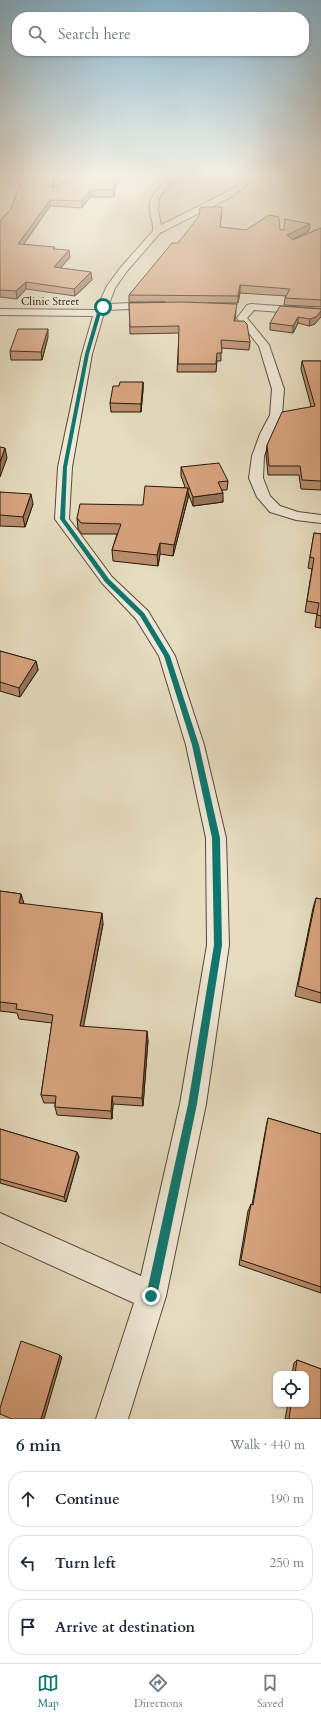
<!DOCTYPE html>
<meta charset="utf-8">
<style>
:root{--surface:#fff;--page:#f2f2f3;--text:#1f2937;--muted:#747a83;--line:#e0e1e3;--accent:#0f766e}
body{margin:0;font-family:Cardo,serif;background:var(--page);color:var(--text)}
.controls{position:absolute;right:12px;bottom:12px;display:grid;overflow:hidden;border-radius:8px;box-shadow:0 1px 3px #0004}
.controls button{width:36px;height:36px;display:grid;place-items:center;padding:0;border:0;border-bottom:1px solid var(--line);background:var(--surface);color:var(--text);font:20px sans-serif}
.stop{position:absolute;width:12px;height:12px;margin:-9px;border:3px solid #0f766e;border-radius:50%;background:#fff}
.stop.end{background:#0f766e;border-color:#fff;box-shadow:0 1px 4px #0008}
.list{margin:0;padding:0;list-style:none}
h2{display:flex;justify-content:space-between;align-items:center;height:52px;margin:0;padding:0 16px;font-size:17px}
h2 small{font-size:13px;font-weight:400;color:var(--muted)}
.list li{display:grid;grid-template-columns:26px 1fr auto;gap:12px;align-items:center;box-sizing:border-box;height:56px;margin:0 8px 8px;padding:0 8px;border:1px solid var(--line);border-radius:16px}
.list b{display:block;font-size:15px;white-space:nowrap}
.list em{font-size:13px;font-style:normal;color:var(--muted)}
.icon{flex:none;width:22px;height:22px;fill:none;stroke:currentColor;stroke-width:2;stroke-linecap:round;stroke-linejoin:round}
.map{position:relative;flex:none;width:321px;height:1419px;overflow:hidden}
.search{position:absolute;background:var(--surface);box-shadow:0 1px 3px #0004;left:12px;right:12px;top:12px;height:44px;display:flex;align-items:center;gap:10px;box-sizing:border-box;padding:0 14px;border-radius:16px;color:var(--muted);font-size:15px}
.sheet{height:244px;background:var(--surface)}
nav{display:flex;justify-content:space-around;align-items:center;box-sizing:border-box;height:56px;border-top:1px solid var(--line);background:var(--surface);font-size:11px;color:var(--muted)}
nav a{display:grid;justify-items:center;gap:2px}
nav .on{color:var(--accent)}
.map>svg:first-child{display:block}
</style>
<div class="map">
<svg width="321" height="1419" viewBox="0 0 321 1419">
<rect width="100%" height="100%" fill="#e6dcc0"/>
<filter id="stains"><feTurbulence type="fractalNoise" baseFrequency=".005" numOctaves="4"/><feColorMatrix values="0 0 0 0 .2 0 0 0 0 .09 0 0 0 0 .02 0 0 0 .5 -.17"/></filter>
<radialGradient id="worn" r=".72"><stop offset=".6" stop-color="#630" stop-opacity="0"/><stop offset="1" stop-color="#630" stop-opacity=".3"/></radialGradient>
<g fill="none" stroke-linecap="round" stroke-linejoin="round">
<defs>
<path id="service" d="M0 176H4L0 183Z"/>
<g id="minor">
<path d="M172 176H180L162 193 159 199 158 210 161 225 225 193 251 176H260L231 197 160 233 127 271 115 288 109 304 154 302 159 305 154 308 106 310 104 313 92 354 72 467 69 519 112 577 148 611 175 656 204 745 226 838 229 945 206 1104 166 1296 128 1419H96L134 1303 0 1242V1213L141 1276 180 1104 207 945 206 838 186 745 159 656 136 619 102 583 55 519 58 467 82 354 93 316 0 315V309L96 310 107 286 121 267 153 231C154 223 150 216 150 209 148 194 162 185 172 176Z"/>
<path d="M251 304 321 309V315L254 310 247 318 269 345 284 389 282 415 272 434 264 456 263 478 270 496 280 506 298 512 321 515V523L296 520 270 512 257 497 249 478 252 456 260 434 270 415 272 389 259 346 237 318 247 305Z"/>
</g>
</defs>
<!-- service casing -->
<use href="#service" stroke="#574a35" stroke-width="2"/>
<!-- minor casing -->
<use href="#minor" stroke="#574a35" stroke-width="2"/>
<!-- service -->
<use href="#service" fill="#efe8d6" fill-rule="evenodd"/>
<!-- minor -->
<use href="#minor" fill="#efe8d6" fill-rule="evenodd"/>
</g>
<!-- wall -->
<g fill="#ba8d6e" stroke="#271a07">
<path d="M23 176H55L54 187 80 176H129L115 186 114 197H90L82 208 50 206 24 244 55 249 70 257 60 268 92 280 75 296 26 289 17 299 0 297V221L11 209Z"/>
<path d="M222 214 220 227 246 230H280L309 231 292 240H293L321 228V307L284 305 285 298 286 296 240 293 238 303H207L236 311 235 321 250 342 249 350 221 348V361H217L216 372H177L179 333 130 334 129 303 165 302H129V295L178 243Z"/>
<path d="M321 309 315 324 309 326 298 323 293 333 270 330V323Z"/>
<path d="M48 337 42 360H11L10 351Z"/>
<path d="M302 361H321V490L301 489 299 475H268L266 454 267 445 311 406 301 369Z"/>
<path d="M143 382V390L141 412H111L110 403 119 386Z"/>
<path d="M181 467 228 481 227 490H222L223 502 193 506 188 493V498L173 556 160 554 158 566 113 561 112 550 117 534H82L78 529 77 518 143 505 185 487 181 476Z"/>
<path d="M0 492 33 504 25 527 0 526Z"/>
<path d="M314 533 321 534V628L315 627 317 614 305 612 312 569 308 568Z"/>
<path d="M0 651 36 661 38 670 20 697 0 691Z"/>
<path d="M0 891 21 894 24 904 103 924 83 1026 148 1040 143 1106 113 1104 112 1119 57 1115 55 1107V1103H44L41 1095 52 1023 19 1019 17 1013 0 1011Z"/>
<path d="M316 898 321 899V1003L295 996 313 908Z"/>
<path d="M268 1118 321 1134V1293L239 1265 248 1211 251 1204 252 1205 266 1127Z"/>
<path d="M0 1129 77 1152 79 1157 66 1202 0 1183Z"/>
<path d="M297 1360 321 1369V1419H285L288 1404H306V1374H292L294 1363Z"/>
</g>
<!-- shaded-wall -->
<g fill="#97735a" stroke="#271a07">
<path d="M54 176H55L53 194 52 188Z"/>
<path d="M121 176H129L115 186 114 197V190L115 180Z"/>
<path d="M90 190V197L82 208V201Z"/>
<path d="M50 200V206L19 251 18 244Z"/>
<path d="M310 224 309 231 287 242V235Z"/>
<path d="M69 250 70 257 55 275 54 267Z"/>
<path d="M91 272 92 280 75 296 74 289Z"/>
<path d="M26 282V289L17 299 16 291Z"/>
<path d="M240 285V293L238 303V296Z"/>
<path d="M321 311V317L315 324 309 326 310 319Z"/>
<path d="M298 317V323L293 333V326Z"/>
<path d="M48 329V337L42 360 41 352Z"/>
<path d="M143 382V390L141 412V404Z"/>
<path d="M5 448 7 458 0 477V462Z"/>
<path d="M188 488V498L173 556 174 545Z"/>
<path d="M223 493V502L193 506V497Z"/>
<path d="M31 494 33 504 25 527 23 517Z"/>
<path d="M160 543V554L158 566 157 555Z"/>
<path d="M36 661 38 670 20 697 19 688Z"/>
<path d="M21 894 24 905 19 903Z"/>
<path d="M102 913 103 924 82 1035 80 1026Z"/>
<path d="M147 1031 148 1040 143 1106 142 1098Z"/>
<path d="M112 1096 113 1104 112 1119 111 1111Z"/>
<path d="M77 1152 79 1157 66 1202 64 1197Z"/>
<path d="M60 1355 62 1357 44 1419H41Z"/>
</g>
<!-- building -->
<g fill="#d8a480" stroke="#271a07">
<path d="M23 176H54L52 188 80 176H121L115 180 114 190H90L82 201 50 200 18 244 55 247 53 249 69 250 54 267 91 272 74 289 26 282 16 291 0 290V221L11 209Z"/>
<path d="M203 207H222L220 227 246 230 269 215 279 217 280 230H284L285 219 310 224 287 235 293 240 321 228V300L285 298 290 289 240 285 238 296 129 295 172 243H178L199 216 200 208Z"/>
<path d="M181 302 237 304 234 321H244L247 324 250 342 221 340 222 353H217L216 364H178L179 326 130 327 129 303Z"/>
<path d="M280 306 321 309V311L316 317 310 319 298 317 293 326 270 323Z"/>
<path d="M18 329H48L41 352 10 351Z"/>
<path d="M302 361H321V481L302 480 300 466H269L267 445 282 412 315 406Z"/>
<path d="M120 382H143L141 404 110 403 113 386H119Z"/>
<path d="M0 447 5 448 0 462Z"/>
<path d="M219 463 228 481 218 482 223 493 193 497 181 467Z"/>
<path d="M145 486 188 488 174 545 160 543 157 555 112 550 121 524 81 523 77 518 80 504 143 505Z"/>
<path d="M0 492 31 494 23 517 0 515Z"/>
<path d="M314 533 321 534V616L317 615 319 603 307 601 314 558 310 557Z"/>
<path d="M0 651 36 661 19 688 0 682Z"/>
<path d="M0 891 21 894 19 903 102 913 80 1026 147 1031 142 1098 112 1096 111 1111 55 1107 56 1096 41 1095 53 1015 16 1009 17 1004 0 1002Z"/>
<path d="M316 898 321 899V993L298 986Z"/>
<path d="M268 1118 321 1134V1287L241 1260 251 1204 253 1205Z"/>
<path d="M0 1129 77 1152 64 1197 0 1179Z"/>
<path d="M21 1341 60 1355 41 1419H12L0 1414V1408Z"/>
<path d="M297 1360 321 1369V1419H289L291 1404H306V1374H295Z"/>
</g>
<!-- sky -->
<linearGradient id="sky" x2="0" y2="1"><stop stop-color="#87b7d1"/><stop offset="0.47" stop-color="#f4efe3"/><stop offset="1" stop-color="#f4efe3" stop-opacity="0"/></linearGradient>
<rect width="321" height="375" fill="url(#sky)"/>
<!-- route -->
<path fill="#0f766e" d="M102 306 105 307 101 313 89 354 67 467 65 519 109 579 144 613 170 656 199 745 220 838 222 945 197 1104 157 1296 155 1300 151 1302 147 1300 146 1296 188 1104 214 945 212 838 192 745 164 656 140 616 105 582 60 519 63 467 85 354 97 313Z"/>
<g text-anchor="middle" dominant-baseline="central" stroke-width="3.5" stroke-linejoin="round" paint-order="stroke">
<!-- far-street labels -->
<g font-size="11" fill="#271a07" stroke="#efe8d6">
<text x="50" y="301">Clinic Street</text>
</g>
</g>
<rect width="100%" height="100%" filter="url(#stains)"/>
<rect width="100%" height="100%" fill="url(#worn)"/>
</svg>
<div class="controls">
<button><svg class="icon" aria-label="locate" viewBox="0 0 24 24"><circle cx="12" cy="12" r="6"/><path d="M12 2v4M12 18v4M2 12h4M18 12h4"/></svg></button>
</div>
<div class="stop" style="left:103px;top:307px"></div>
<div class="stop end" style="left:151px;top:1296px"></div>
<div class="search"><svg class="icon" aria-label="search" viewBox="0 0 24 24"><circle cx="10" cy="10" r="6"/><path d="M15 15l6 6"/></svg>Search here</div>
</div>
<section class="sheet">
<h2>6 min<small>Walk · 440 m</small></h2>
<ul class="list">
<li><svg class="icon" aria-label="ahead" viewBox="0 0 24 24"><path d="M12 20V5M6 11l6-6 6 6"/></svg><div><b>Continue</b></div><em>190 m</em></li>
<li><svg class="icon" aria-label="left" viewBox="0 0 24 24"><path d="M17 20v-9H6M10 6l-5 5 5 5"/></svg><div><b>Turn left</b></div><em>250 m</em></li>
<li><svg class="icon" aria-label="arrive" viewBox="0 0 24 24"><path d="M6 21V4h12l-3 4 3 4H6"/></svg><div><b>Arrive at destination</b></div></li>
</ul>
</section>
<nav>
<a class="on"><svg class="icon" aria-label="map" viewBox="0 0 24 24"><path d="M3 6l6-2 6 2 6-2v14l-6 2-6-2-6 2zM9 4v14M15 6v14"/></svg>Map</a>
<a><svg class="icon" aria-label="directions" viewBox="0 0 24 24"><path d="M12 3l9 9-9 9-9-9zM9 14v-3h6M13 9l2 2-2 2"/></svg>Directions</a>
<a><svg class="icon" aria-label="saved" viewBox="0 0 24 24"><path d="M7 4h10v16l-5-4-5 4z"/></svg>Saved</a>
</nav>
